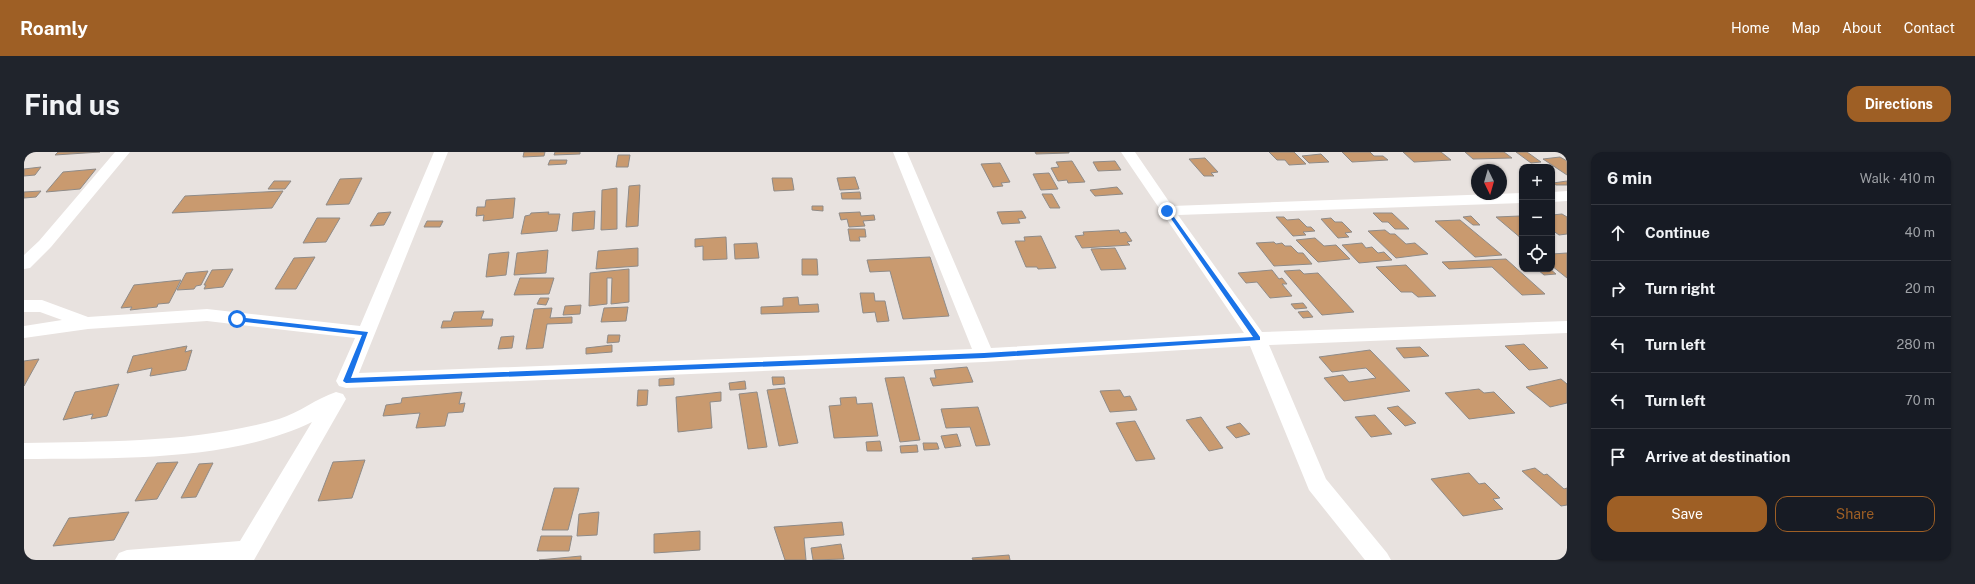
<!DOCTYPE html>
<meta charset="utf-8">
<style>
:root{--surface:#171b24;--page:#20242c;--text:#f1f3f6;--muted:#9ea1a6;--line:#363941;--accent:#9e5f25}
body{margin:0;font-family:"Public Sans",sans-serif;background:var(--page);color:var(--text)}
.controls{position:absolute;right:12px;top:12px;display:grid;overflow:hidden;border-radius:8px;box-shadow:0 1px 3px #0004}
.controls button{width:36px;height:36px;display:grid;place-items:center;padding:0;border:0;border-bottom:1px solid var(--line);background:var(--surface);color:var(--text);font:20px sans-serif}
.compass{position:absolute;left:1447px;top:12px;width:36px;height:36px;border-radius:50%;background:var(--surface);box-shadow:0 1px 3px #0004;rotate:175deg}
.stop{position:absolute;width:12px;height:12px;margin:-9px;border:3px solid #1a73e8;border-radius:50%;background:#fff}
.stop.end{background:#1a73e8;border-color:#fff;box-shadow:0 1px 4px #0008}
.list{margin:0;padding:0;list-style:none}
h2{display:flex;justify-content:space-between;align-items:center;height:52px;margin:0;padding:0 16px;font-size:17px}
h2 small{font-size:13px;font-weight:400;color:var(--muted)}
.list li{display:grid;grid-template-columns:26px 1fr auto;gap:12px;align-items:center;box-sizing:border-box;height:56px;padding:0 16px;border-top:1px solid var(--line)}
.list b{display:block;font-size:15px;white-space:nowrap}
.list em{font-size:13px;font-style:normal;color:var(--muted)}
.actions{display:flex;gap:8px;padding:12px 16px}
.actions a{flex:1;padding:9px 0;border:1px solid var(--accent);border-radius:12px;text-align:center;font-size:14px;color:var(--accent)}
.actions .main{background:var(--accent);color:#fff}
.icon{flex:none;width:22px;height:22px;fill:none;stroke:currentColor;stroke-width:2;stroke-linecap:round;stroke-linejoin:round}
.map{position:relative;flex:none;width:1543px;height:408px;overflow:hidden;border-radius:12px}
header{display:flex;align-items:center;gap:24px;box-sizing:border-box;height:56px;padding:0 20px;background:var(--accent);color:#fff}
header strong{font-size:19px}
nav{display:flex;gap:22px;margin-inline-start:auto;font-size:14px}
.intro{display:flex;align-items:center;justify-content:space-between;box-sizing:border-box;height:96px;padding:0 24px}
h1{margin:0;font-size:28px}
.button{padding:10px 18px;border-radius:12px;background:var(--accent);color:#fff;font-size:14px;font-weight:700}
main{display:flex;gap:24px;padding:0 24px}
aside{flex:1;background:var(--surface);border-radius:12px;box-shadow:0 1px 3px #0004}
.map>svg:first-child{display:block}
</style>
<header>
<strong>Roamly</strong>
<nav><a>Home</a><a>Map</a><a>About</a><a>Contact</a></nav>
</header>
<div class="intro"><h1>Find us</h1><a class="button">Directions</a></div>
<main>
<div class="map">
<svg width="1543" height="408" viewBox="0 0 1543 408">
<rect width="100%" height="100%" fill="#e8e2df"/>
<!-- building -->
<g fill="#c99a6f" stroke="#8f8b88">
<path d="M34 0H76L31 3Z"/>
<path d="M500 0H521L520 4 499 5Z"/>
<path d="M531 0H556V2L530 3Z"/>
<path d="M1011 0H1045V1L1012 2Z"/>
<path d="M1245 0H1270L1282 12 1265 13 1261 8H1253Z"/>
<path d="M1318 0H1346L1350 4H1359L1364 8 1328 10Z"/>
<path d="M1379 0H1417L1427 8 1390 10Z"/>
<path d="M1441 0H1480L1488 6 1449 7Z"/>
<path d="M1492 0H1503L1517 10 1507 11Z"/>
<path d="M1297 2 1305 10 1285 11 1278 4Z"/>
<path d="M594 3H606L604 15H592Z"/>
<path d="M1536 5 1543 9V23L1519 7Z"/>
<path d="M1181 6 1194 20 1187 21 1190 24H1180L1165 7Z"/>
<path d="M526 8H543L542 12 524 13Z"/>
<path d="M1048 9 1061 30 1044 31 1043 28 1034 29 1027 16 1035 15 1032 10Z"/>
<path d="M1091 9 1097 18 1074 19 1069 10Z"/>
<path d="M976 11 986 30 977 31 979 34 969 35 957 12Z"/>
<path d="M17 15 11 23 0 24V17Z"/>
<path d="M72 17 56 37 22 40 39 20Z"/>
<path d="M1025 21 1034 37 1017 38 1009 22Z"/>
<path d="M831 25 835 37 816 38 813 26Z"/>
<path d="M338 26 325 52 302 53 316 27Z"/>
<path d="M748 26H768L770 38 750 39Z"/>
<path d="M250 29H267L261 37H244Z"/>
<path d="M1543 29V33H1532L1529 31Z"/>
<path d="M616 33 614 74 602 75 605 34Z"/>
<path d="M1093 35 1099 42 1071 44 1066 38Z"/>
<path d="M593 36V77L577 78 578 38Z"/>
<path d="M17 39 12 45 0 46V40Z"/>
<path d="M259 39 248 56 148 61 161 44Z"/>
<path d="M836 40 837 47H818L817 41Z"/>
<path d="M1018 42H1028L1036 56H1026Z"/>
<path d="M491 46 489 66 459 69 460 63 452 64 453 55H461L462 48Z"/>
<path d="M788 54H799V59L788 58Z"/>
<path d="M571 59 570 77 548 79 549 61Z"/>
<path d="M998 59 1002 66 994 67 996 71 978 72 973 60Z"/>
<path d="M367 60 360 73 346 74 354 61Z"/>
<path d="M525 60 524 62H536L533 79 497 82 501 64 506 63 507 61Z"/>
<path d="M836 60 837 64 850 63 851 68 839 69 841 74 825 75 823 67 817 68 815 61Z"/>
<path d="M1349 61H1368L1385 77H1371L1364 70H1358Z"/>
<path d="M1538 62 1543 65V82L1535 83 1528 78V63Z"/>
<path d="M1447 64 1456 73H1449L1439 65Z"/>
<path d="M1496 64 1498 65V87L1472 65Z"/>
<path d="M1252 65H1260L1263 68 1275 67 1283 75H1287L1291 79 1279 80 1282 83 1269 84Z"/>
<path d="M293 66H316L302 90 279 91Z"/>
<path d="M1307 66 1311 70H1318L1328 80 1321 81 1325 85 1314 86 1297 67Z"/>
<path d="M1436 68 1478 103 1451 105 1411 69Z"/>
<path d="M403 69H419L416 75H400Z"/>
<path d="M824 77H841L842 85H835L836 89H826Z"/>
<path d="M1095 78 1096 81 1102 80 1108 89 1103 90 1106 93 1058 96 1051 84 1060 83 1059 80Z"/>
<path d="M1361 78 1366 82H1371L1382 92 1391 91 1404 102 1372 106 1344 79Z"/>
<path d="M1017 84 1032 116 1014 117 1013 115H1002L991 89H1001L1000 85Z"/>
<path d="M702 85 703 107 679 108V94L671 95V87Z"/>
<path d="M1291 86 1300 94 1312 93 1326 107 1294 110 1272 88Z"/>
<path d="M1250 90 1252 92 1258 91 1261 94H1267L1274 101H1279L1288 112 1250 114 1232 91Z"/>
<path d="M733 91 735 106 711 107 710 92Z"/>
<path d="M1338 91 1342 96 1348 95 1354 101 1360 100 1368 108 1335 111 1318 93Z"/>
<path d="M614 96V114L572 117 574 99Z"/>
<path d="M1091 96 1102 117 1077 118 1067 97Z"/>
<path d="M524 98 522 121 490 123 493 101Z"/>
<path d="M485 100 482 123 462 125 465 102Z"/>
<path d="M1543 101V126L1528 114V102Z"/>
<path d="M291 105 272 137H251L270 106Z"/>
<path d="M906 105 925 164 879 167 866 119 846 120 843 108Z"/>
<path d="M778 107H793L794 123H778Z"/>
<path d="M1482 107 1521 142 1498 143 1468 115 1425 117 1418 110Z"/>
<path d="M1382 113 1412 144 1394 145 1388 140H1377L1352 115Z"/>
<path d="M209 117 199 135 180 137 182 133H180L188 118Z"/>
<path d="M605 117V150L587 152 588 126H583V152L565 154 566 121Z"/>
<path d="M1513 117H1526L1532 122 1520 123Z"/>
<path d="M1248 118 1255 127 1258 126 1263 132H1258L1268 144 1246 146 1233 130 1222 131 1214 121Z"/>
<path d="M1276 118 1280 122 1294 121 1330 160 1298 163 1260 119Z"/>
<path d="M184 119 177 133 172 134 170 137 153 138 162 121Z"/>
<path d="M496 126H530L525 142 490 143Z"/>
<path d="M157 128 145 151 134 152 133 155 106 158 108 155 97 156 110 133Z"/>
<path d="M836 141H850L851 149H861L865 169 853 170 851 160 839 161Z"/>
<path d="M774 145 775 153 794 152 795 160 737 162V155L759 154V146Z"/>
<path d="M516 146H525L522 153 513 152Z"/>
<path d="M1279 151 1283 156 1271 157 1267 152Z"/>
<path d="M557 153 556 162 539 163 541 154Z"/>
<path d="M604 155 602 169 577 170 580 156Z"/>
<path d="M528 156 526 166 548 165V171L523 172 519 196 502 197 510 157Z"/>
<path d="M460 159 457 167H469L468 174 417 176 419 169H427L430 160Z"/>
<path d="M1284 159 1289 165 1279 166 1274 160Z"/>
<path d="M584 183H596L595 190 583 191Z"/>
<path d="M490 184 488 196 474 197 477 185Z"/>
<path d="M1500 192 1524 216 1505 218 1481 194Z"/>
<path d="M588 193V200L562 202V196Z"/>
<path d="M163 194 161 200 168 198 162 218 126 224 128 216 103 221 109 204Z"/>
<path d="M1396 195 1405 204 1380 206 1372 196Z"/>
<path d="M1346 198 1386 239 1320 249 1300 226 1319 223 1325 230 1352 226 1342 216 1308 220 1295 205Z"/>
<path d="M15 207 0 234V209Z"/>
<path d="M943 215 949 230 909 234 906 226H912L910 218Z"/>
<path d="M748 225H760L761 232 749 233Z"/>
<path d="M880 225 896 288 876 290 861 226Z"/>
<path d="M650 226V233L635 234V227Z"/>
<path d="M1537 227 1543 232V251L1526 255 1502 235Z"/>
<path d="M721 229 722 237 706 238 705 231Z"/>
<path d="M95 232 83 264 67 267 69 262 39 268 51 240Z"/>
<path d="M761 236 774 291 755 294 743 238Z"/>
<path d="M1455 237 1460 241 1470 240 1491 261 1445 267 1421 241Z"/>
<path d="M614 238H624L623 253 613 254Z"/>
<path d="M1096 238 1100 245 1106 244 1113 258 1086 260 1076 239Z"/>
<path d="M438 240 435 252 441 251 439 260 424 261 421 274 392 276 396 261 359 264 362 253 377 251 378 246Z"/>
<path d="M697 240V249L686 250 688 276 654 280 652 245Z"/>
<path d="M733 240 743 295 724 297 715 242Z"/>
<path d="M832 245 833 252 848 251 854 284 810 286 805 254 817 253 816 246Z"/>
<path d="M1374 254 1392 271 1381 274 1363 256Z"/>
<path d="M954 255 966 293 952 294 946 275 922 276 917 257Z"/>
<path d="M1351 263 1368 282 1347 285 1331 265Z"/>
<path d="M1177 265 1199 296 1185 299 1162 268Z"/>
<path d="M1111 269 1131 307 1112 309 1092 271Z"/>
<path d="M1216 271 1226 282 1212 286 1202 275Z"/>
<path d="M933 282 937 294 921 296 917 284Z"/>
<path d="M856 289 858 299H843L842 290Z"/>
<path d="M899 291H913L915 297 900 298Z"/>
<path d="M893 293 894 300 877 301 876 294Z"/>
<path d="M341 308 328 346 294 349 309 310Z"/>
<path d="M154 310 133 347 111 349 133 311Z"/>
<path d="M189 311 172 345 157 346 175 312Z"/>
<path d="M1511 316 1520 323 1523 322 1540 337 1543 336V353L1537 354 1498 319Z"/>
<path d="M1445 321 1455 332 1461 331 1476 346 1469 347 1479 357 1439 364 1407 327Z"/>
<path d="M530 336H555L544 378H518Z"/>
<path d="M105 360 90 388 29 394 45 366Z"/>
<path d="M575 360 573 383 553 384 555 362Z"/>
<path d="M818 370 820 383 780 386 782 408H761L750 375Z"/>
<path d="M676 379V398L630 401V382Z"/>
<path d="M517 384H548L545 399H513Z"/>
<path d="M817 392 820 407 789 408 787 396Z"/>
<path d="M985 403 986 408H949L948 406Z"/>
<path d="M557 404V408H515Z"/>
</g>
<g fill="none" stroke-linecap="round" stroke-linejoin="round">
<!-- minor -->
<g fill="#fff" fill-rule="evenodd">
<path d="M91 0H106L27 95 6 116 0 117V103L15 89Z"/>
<path d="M410 0H424L335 221 948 197 869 0H883L967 196 1220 181 1097 0H1111L1148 54 1498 41V51L1154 63 1238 180 1543 169V181L1245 193 1302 327 1363 401 1367 408H1341L1285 338 1226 194 960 210 322 236 315 234 312 229 331 186 183 169 64 177 0 186V174L38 168 16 160H0V148H18L64 165 183 157 336 174Z"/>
<path d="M1543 39V49L1528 50V40Z"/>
<path d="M312 240 319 242 322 247 230 408H91L95 401 103 398 216 389 288 270C206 310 90 306 0 307V291C85 289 172 291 255 267 275 261 293 246 312 240Z"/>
</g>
</g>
<!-- route -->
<path fill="#1a73e8" d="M1141 58H1145L1236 185V188L960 206 322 231 319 229 338 183 213 169 210 167 213 165 344 180 327 226 960 201 1229 185Z"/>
</svg>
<div class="controls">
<button>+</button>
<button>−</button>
<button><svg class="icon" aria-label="locate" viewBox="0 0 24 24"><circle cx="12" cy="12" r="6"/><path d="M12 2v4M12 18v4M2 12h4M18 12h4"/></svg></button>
</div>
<svg class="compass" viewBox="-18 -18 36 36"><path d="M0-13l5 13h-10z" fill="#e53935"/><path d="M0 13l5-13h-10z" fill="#9ea1a6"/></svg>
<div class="stop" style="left:213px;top:167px"></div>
<div class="stop end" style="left:1143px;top:59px"></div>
</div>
<aside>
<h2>6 min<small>Walk · 410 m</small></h2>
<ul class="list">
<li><svg class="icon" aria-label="ahead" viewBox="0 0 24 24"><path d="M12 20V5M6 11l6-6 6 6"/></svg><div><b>Continue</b></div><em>40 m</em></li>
<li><svg class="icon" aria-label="right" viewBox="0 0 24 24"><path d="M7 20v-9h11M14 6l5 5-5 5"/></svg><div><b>Turn right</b></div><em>20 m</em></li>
<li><svg class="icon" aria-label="left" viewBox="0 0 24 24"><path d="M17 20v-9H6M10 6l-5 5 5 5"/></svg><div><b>Turn left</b></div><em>280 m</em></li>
<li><svg class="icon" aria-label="left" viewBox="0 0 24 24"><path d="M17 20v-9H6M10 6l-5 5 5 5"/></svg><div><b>Turn left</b></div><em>70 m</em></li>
<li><svg class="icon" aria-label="arrive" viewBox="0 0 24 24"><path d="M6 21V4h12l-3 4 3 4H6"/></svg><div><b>Arrive at destination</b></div></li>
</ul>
<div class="actions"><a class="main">Save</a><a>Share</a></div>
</aside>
</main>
